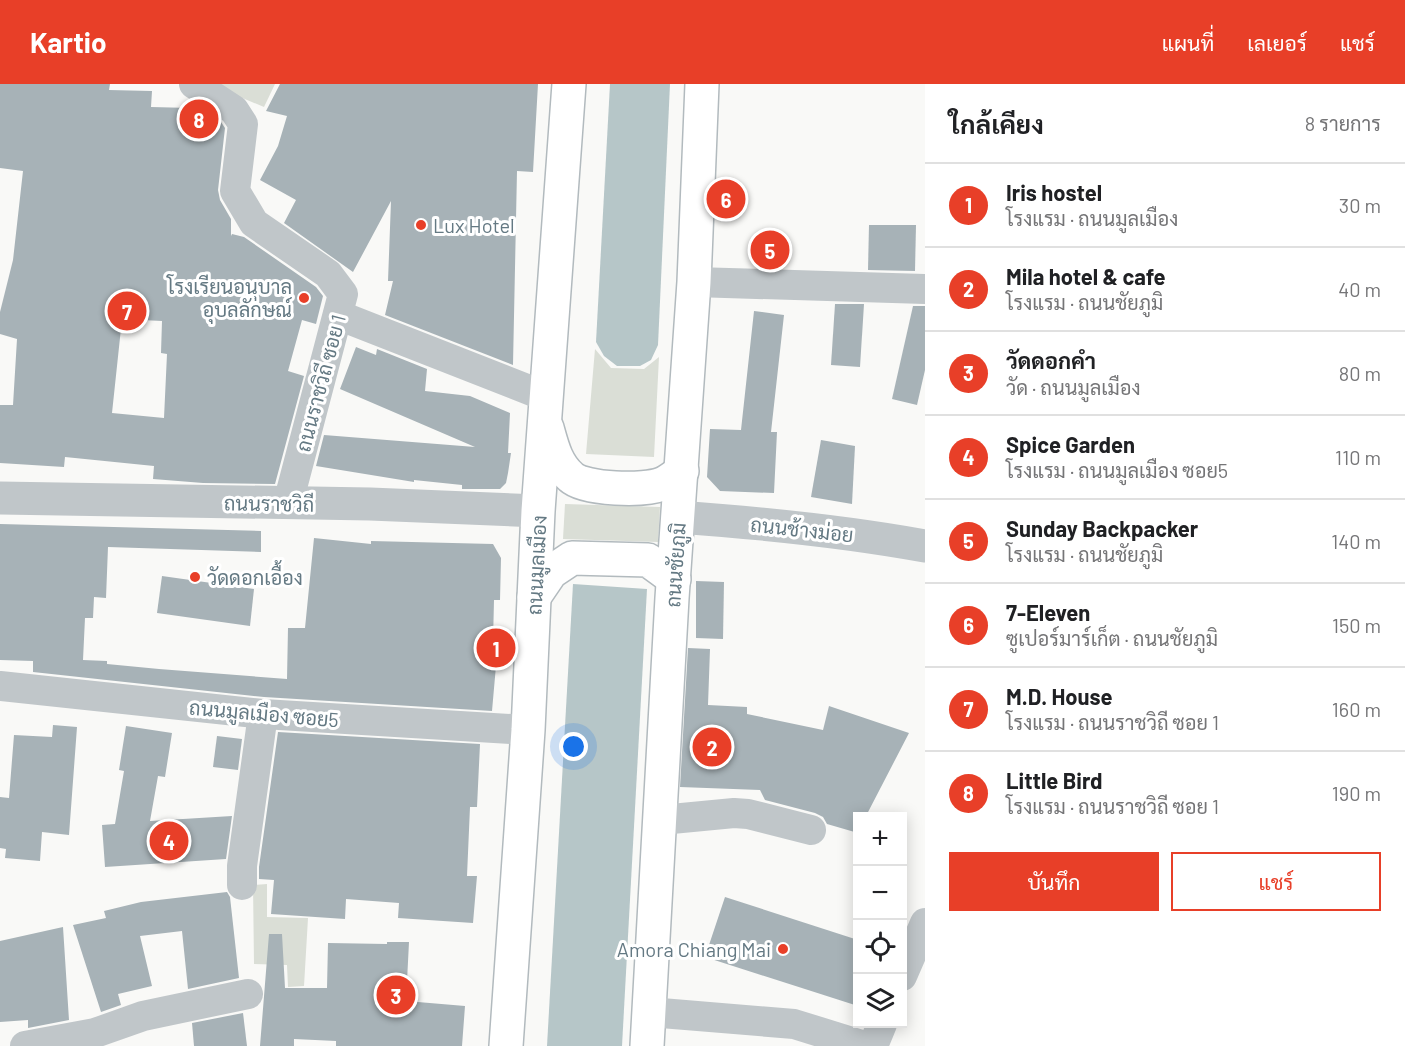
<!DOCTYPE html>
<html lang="th">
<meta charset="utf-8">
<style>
:root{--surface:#fff;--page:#f2f2f2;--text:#202124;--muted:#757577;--line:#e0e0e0;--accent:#e83f28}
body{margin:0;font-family:Barlow,Sarabun,sans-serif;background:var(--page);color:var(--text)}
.controls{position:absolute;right:18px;bottom:18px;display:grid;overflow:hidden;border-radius:0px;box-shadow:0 3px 15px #0003}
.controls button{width:54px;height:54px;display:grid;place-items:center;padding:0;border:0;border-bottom:2px solid var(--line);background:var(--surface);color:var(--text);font:30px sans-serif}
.you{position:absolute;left:574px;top:663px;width:21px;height:21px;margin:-15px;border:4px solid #fff;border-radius:50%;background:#1a73e8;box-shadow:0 0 0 9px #1a73e833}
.badge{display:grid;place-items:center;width:39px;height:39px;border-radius:50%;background:var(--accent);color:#fff;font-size:20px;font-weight:700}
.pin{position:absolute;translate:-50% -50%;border:3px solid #fff;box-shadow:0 2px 6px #0006}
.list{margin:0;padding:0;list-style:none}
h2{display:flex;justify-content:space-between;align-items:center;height:78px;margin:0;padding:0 24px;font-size:26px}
h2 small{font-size:20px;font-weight:400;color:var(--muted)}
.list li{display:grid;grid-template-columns:39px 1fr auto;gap:18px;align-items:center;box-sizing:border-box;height:84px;padding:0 24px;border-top:2px solid var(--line)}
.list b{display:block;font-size:22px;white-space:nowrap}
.list p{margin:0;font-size:20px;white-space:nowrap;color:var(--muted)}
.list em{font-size:20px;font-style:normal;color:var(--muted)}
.actions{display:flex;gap:12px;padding:18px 24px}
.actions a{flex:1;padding:14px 0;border:2px solid var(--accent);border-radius:0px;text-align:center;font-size:21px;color:var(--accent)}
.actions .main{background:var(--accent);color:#fff}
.icon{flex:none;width:33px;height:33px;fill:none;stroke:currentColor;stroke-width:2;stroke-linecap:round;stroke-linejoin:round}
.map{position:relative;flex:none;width:925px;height:962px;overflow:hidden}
header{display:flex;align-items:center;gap:36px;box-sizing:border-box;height:84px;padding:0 30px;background:var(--accent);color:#fff}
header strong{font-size:28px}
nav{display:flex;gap:33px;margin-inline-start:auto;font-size:21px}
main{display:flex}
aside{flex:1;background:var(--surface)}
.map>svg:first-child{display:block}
</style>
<header>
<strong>Kartio</strong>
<nav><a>แผนที่</a><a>เลเยอร์</a><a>แชร์</a></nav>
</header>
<main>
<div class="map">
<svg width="925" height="962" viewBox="0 0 925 962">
<rect width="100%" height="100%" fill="#f9f9f7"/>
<!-- green -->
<g fill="#daded6">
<path d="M209 0H275L264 23Z"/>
<path d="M595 265 611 284 644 285 659 273 654 373 586 370Z"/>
<path d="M565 420 660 423 658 458 563 455Z"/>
<path d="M267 800V833L308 834 304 902 288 903 287 881 254 880 253 801Z"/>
</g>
<!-- water -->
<g fill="#b6c6c8">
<path d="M610 0H670L658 261 651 276 640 282H617L604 272 596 258Z"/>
<path d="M573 500 647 505 622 962H547Z"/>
</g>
<!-- building -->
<g fill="#a7b2b7" fill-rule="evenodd">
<path d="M0 0H110L109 6 152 7 151 23 191 24 190 32 212 33 221 38 225 44 218 106 220 116 231 135V152L232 150 244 153 316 203 323 212 316 240 302 236 288 287 304 292 275 400 203 399 153 395 154 382 65 373 64 383 0 379V321H13L17 255 0 250V228L13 176 23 87 0 84ZM122 235 162 237 161 269 167 270 164 334 112 329Z"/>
<path d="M280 0H538L533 88 517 87 513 281 385 231 393 197H388L391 117 353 188 284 139 296 116 260 96 278 62 287 32 266 27Z"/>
<path d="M869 141H916L915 187 868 186Z"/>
<path d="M835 220H864L860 283 831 281Z"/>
<path d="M913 222H925V286L917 321 892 315Z"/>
<path d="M754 227 784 231 771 348H777L774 409 720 407 707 393 710 345 741 346Z"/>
<path d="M356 263 376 271 377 265 427 285 425 307 470 312 510 329 508 369H511L508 389 506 399 500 405H462V401L414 396V398L316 382 324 351 475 363 340 305Z"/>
<path d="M821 356 855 362 852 420 811 413Z"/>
<path d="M0 440 261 447V468L108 463 106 514 94 513 93 534H85L83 576 107 577V580L159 585 287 595 288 544H305L314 454 371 460V457L493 460 501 474 500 516H494L493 558 498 559 492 627 264 613 33 588V577L0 576Z"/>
<path d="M162 492 254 505 250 542 157 529Z"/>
<path d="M696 497 724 498 723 555 696 554Z"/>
<path d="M688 564 710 565 708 621 747 623V630L823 646 829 622 909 649 866 732H858V749L827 740 823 733 815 729 765 716 760 706 680 703Z"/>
<path d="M53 641 77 643 69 751 42 748 40 777 5 774 6 765 0 764V713L9 714 14 651 52 653Z"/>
<path d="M126 642 172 649 165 693 158 692 150 737 232 732 226 775 105 783 102 741 115 740 124 687 119 686Z"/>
<path d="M278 648 480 660 477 723H470L467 792H477L473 839 398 834 399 819 346 815 345 835 271 830 274 796 259 795V783Z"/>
<path d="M217 652 242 655 238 686 213 683Z"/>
<path d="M227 808 230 813 239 894 188 905 182 847 140 852 152 902 118 910 121 921 101 928 73 841 106 834 104 827 141 818Z"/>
<path d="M725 813 858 856V922L705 873Z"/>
<path d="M63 843 69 936 28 944V936L0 938V857Z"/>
<path d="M269 850H282L285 904H327L328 859 387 860V858H409L406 917 465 922 462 962H336V957L294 955V962H260Z"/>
<path d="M243 929 247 962H194L192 939Z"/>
</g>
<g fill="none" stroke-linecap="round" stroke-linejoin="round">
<defs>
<g id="secondary">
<path d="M547 344C552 362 556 380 571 393 585 406 645 407 662 400 669 397 676 391 682 387"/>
<path d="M534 513 551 488 572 474 648 476 674 495"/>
<path d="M506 962 528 646 538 427 569 0"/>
<path d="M647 962 672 514 694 198 702 0"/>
</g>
</defs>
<!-- secondary casing -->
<use href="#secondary" stroke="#b2babe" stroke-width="36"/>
<!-- minor -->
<g stroke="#c0c6c9" stroke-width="30">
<path d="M194 0 234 26 243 40 235 107 254 139 328 190 343 210 288 419"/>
<path d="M694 198 925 205"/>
<path d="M338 231 547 313"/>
<path d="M0 602 263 630 528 646"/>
<path d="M661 736 734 729 748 730 811 746"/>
<path d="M242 801V782L263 630"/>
<path d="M902 892 925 839"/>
<path d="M649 928 794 940 865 962"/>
<path d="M25 962 95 949 143 932 248 910"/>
<path d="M873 962 882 940"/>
</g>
<!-- tertiary -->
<g stroke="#c0c6c9" stroke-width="33">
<path d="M0 414 370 420 538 427"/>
<path d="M678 433C761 439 843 447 925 462"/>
</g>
<!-- secondary -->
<use href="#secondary" stroke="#fff" stroke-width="33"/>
</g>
<!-- markers -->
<g fill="#e83f28" stroke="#fff" stroke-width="2">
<circle cx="421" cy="141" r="6"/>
<circle cx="304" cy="214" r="6"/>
<circle cx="195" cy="493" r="6"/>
<circle cx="783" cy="865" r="6"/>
</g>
<g text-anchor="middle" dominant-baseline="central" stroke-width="6" stroke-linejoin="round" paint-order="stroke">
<!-- poi labels -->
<g font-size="20" fill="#647983" stroke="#fff" text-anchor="start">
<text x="433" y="141">Lux Hotel</text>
<text x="292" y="202" text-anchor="end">โรงเรียนอนุบาล<tspan x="292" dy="23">อุบลลักษณ์</tspan></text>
<text x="207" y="493">วัดดอกเอื้อง</text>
<text x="771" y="865" text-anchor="end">Amora Chiang Mai</text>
</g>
<!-- street labels -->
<g font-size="20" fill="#647983" stroke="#fff">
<text transform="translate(320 299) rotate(-75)">ถนนราชวิถี ซอย 1</text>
<text transform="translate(269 419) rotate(1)">ถนนราชวิถี</text>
<text transform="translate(802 445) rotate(6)">ถนนช้างม่อย</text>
<text transform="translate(536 481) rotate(-87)">ถนนมูลเมือง</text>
<text transform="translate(675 481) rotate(-86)">ถนนชัยภูมิ</text>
<text transform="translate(264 629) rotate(5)">ถนนมูลเมือง ซอย5</text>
</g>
</g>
</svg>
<div class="controls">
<button>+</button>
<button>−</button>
<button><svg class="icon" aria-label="locate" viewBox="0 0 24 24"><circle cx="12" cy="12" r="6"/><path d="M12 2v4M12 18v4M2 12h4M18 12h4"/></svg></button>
<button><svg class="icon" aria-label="layers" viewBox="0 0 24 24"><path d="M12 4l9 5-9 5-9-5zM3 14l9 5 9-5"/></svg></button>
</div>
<div class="you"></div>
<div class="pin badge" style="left:496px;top:564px">1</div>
<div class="pin badge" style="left:712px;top:663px">2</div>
<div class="pin badge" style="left:396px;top:911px">3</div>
<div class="pin badge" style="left:169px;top:757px">4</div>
<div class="pin badge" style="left:770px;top:166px">5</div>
<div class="pin badge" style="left:726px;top:115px">6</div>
<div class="pin badge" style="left:127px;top:227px">7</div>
<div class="pin badge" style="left:199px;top:35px">8</div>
</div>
<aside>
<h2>ใกล้เคียง<small>8 รายการ</small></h2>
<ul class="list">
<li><span class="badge">1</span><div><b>Iris hostel</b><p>โรงแรม · ถนนมูลเมือง</p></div><em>30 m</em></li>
<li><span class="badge">2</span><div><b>Mila hotel &amp; cafe</b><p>โรงแรม · ถนนชัยภูมิ</p></div><em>40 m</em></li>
<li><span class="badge">3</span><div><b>วัดดอกคำ</b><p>วัด · ถนนมูลเมือง</p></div><em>80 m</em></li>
<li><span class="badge">4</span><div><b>Spice Garden</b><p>โรงแรม · ถนนมูลเมือง ซอย5</p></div><em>110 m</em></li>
<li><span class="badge">5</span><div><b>Sunday Backpacker</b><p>โรงแรม · ถนนชัยภูมิ</p></div><em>140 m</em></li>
<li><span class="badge">6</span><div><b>7-Eleven</b><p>ซูเปอร์มาร์เก็ต · ถนนชัยภูมิ</p></div><em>150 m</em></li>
<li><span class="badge">7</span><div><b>M.D. House</b><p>โรงแรม · ถนนราชวิถี ซอย 1</p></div><em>160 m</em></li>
<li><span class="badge">8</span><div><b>Little Bird</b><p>โรงแรม · ถนนราชวิถี ซอย 1</p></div><em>190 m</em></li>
</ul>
<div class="actions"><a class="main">บันทึก</a><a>แชร์</a></div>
</aside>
</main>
